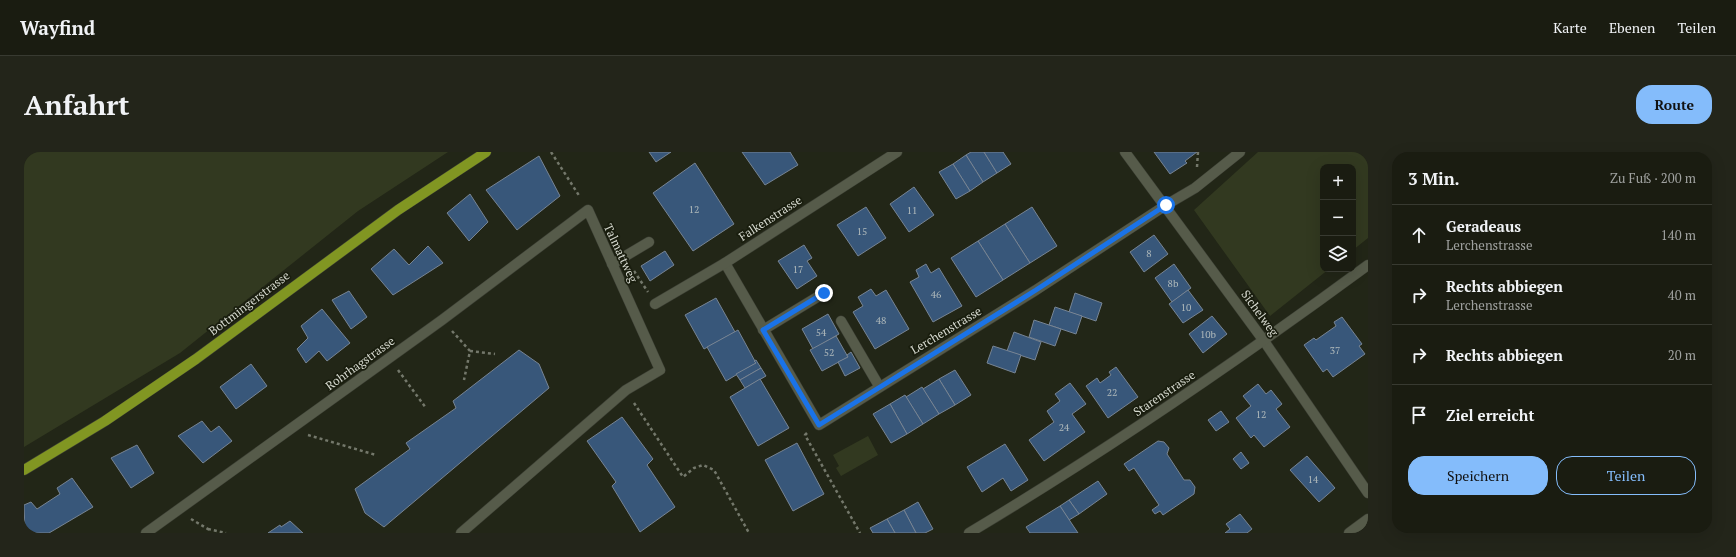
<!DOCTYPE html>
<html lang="de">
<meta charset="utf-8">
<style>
:root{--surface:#1a1c11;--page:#23251a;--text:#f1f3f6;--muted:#9fa19f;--line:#383a31;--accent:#84bcfb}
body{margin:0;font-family:"PT Serif",serif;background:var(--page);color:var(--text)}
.controls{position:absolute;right:12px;top:12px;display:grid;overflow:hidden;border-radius:8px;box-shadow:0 4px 16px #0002}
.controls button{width:36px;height:36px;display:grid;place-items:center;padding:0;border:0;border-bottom:1px solid var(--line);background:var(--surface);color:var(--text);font:20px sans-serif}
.stop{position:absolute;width:12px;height:12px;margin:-9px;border:3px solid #1a73e8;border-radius:50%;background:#fff}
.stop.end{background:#1a73e8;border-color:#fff;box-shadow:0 1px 4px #0008}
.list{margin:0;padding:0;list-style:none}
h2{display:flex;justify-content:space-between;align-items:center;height:52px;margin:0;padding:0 16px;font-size:17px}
h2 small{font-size:13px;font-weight:400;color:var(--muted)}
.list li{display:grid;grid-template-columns:26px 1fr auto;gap:12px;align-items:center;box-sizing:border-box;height:60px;padding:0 16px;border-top:1px solid var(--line)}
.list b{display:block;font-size:15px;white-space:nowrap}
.list p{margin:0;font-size:13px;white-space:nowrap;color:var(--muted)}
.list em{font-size:13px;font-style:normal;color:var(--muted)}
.actions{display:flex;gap:8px;padding:12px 16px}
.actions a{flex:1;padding:9px 0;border:1px solid var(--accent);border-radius:16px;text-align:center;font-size:14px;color:var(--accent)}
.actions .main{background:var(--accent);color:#111}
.icon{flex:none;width:22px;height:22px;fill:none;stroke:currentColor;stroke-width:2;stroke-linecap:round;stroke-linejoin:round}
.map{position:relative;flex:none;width:1344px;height:381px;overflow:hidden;border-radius:16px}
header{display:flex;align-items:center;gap:24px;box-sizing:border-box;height:56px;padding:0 20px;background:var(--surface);border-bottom:1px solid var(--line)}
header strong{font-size:19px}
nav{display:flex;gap:22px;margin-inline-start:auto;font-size:14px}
.intro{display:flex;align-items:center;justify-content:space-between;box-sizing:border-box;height:96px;padding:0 24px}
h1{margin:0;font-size:28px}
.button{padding:10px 18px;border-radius:16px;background:var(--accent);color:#111;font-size:14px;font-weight:700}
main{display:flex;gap:24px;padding:0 24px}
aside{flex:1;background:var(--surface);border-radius:16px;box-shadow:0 4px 16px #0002}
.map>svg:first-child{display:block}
</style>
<header>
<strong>Wayfind</strong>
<nav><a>Karte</a><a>Ebenen</a><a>Teilen</a></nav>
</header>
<div class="intro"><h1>Anfahrt</h1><a class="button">Route</a></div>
<main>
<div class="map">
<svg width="1344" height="381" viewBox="0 0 1344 381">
<rect width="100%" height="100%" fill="#222617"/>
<!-- green -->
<g fill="#323920">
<path d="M0 0H424L334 59 156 201 0 295Z"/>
<path d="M1234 0H1344V86L1329 98V15H1299V117H1305L1246 164 1170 58Z"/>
<path d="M844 284 854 303 817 324 812 316 815 314 809 303Z"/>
</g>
<!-- building -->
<g fill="#38577a" stroke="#778493">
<path d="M625 0H647L632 10Z"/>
<path d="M718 0H766L774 13 741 33Z"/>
<path d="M947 0H960L973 21 959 30 942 3Z"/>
<path d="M960 0H979L987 12 973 21Z"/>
<path d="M1130 0H1173L1161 9 1163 11 1146 22Z"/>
<path d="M942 3 959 30 946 39 929 12Z"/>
<path d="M515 4 536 44 493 78 462 38Z"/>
<path d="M671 11 710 72 669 99 629 41Z"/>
<path d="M929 12 946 39 932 47 915 20Z"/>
<path d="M890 35 910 63 885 80 866 52Z"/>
<path d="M446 42 464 70 445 89 423 61Z"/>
<path d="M842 55 862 86 834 104 813 73Z"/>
<path d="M1008 55 1033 94 1006 111 981 72Z"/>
<path d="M981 72 1006 111 979 128 954 89Z"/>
<path d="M1130 83 1144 102 1120 120 1106 100Z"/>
<path d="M954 89 979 128 952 145 927 106Z"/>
<path d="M780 93 788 106 783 109 793 124 773 137 754 109Z"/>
<path d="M404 94 419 111 369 143 347 117 370 97 385 113Z"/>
<path d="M641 99 650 113 626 129 617 114Z"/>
<path d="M902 112 907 121 915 116 938 154 909 170 886 130 895 125 892 118Z"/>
<path d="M1150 112 1167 136 1148 150 1131 126Z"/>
<path d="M847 137 852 144 862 138 885 177 851 197 829 160 839 154 834 145Z"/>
<path d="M1164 138 1179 158 1159 171 1145 152Z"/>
<path d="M325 139 343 165 327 177 308 148Z"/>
<path d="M1051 141 1078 151 1072 169 1045 160Z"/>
<path d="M692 146 711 180 680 197 661 163Z"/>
<path d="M1031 155 1058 164 1052 182 1025 173Z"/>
<path d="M298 157 326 191 303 209 295 199 282 211 273 197 284 186 277 174Z"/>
<path d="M804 162 815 182 789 197 778 177Z"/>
<path d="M1188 164 1203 182 1179 201 1165 182Z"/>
<path d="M1318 165 1338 192 1335 194 1341 202 1309 225 1303 217 1299 220 1280 193 1290 186 1292 188 1312 174 1310 170Z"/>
<path d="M1010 168 1037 177 1031 194 1005 185Z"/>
<path d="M714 178 732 211 702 229 683 195Z"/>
<path d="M990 180 1017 190 1011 208 983 199Z"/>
<path d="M812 184 824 205 798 219 786 198Z"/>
<path d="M969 194 997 203 991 221 963 211Z"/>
<path d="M495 198 515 212 525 236 360 375 341 361 331 337 386 297 382 291 432 256 429 249Z"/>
<path d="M827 200 836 216 821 224 814 210 824 205 823 203Z"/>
<path d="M732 208 737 216 716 228 712 222 732 211 730 209Z"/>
<path d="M227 212 243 234 212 257 196 235Z"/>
<path d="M1092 215 1114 245 1084 266 1062 234 1073 226 1076 231 1087 223 1085 220Z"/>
<path d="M737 216 742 224 721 236 716 228Z"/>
<path d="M931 218 947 243 931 253 915 227Z"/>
<path d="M736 227 765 276 734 294 706 245Z"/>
<path d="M915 227 931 253 915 262 899 237Z"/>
<path d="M1046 231 1062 252 1048 262 1061 280 1020 309 1005 288 1030 270 1023 259 1036 249 1031 242Z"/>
<path d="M1234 232 1242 242 1247 238 1258 252 1252 257 1266 275 1240 295 1230 283 1227 286 1212 266 1227 254 1219 244Z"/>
<path d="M898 235 915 262 899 272 882 245Z"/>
<path d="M881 243 899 272 883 282 866 252Z"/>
<path d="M866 252 883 282 867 291 849 262Z"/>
<path d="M1197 259 1205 270 1192 279 1184 268Z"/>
<path d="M598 265 629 307 623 313 651 355 616 380 588 334 592 330 563 289Z"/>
<path d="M178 269 187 280 195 274 208 289 179 311 154 284Z"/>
<path d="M1134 289 1140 290 1145 296 1143 302 1160 328H1166L1171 335 1170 342 1139 363 1136 359 1131 362 1128 358 1135 353 1110 316 1105 319 1100 312Z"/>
<path d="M773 291 800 342 769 359 741 308Z"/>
<path d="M981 292 1004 328 987 339 979 326 958 340 943 315Z"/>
<path d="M113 293 130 321 107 336 87 306Z"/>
<path d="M1217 300 1225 311 1217 317 1209 307Z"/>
<path d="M1283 304 1311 336 1295 350 1266 318Z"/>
<path d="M48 326 69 355 25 381H1L0 353 7 350 13 357 36 342 33 336Z"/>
<path d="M1074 329 1083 342 1055 362 1045 348Z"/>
<path d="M1045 348 1055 362 1045 368 1036 354Z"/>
<path d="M894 350 909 377 901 381H892L880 358Z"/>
<path d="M1036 354 1054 381H1006L1002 375Z"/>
<path d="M880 358 892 381H871L863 367Z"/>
<path d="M1216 362 1228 377 1223 381H1201L1206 377 1202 372Z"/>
<path d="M863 367 871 381H849L846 376Z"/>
<path d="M266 369 279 381H244L256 373 257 375Z"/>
</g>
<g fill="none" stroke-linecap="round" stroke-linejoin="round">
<defs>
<g id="minor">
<path d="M1101 0 1240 189 1344 341"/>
<path d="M701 111 795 273 1012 138 1142 53 1171 36 1216 0"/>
<path d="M588 112 625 90"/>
<path d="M631 152 701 111 873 0"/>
<path d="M817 169 855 234"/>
<path d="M739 178 800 141"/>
<path d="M122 381 418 168 564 58 636 218 602 238 437 381"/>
<path d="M945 381C1082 299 1215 208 1344 113"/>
<path d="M1325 381 1344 367"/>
</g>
<path id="major" d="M0 318 81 269 172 207 374 58 462 0"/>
</defs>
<!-- minor casing -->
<use href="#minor" stroke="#3c3f34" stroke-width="11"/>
<!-- major casing -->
<use href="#major" stroke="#3c3f34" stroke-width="11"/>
<!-- path -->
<g stroke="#74786b" stroke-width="2.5" stroke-dasharray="3 3" stroke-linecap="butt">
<path d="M527 0 556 45"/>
<path d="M1173 15 1174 0"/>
<path d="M610 119 624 140"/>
<path d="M428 179 446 199 440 228"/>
<path d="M446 199 471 202"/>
<path d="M374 218 402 256"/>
<path d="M610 251 659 325 670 316 679 313 690 318 725 381"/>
<path d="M783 281 781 283 836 381"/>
<path d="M284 283 352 303"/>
<path d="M167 367 184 377 183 381"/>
<path d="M184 377 202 381"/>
</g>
<!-- minor -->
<use href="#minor" stroke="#565b4a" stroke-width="10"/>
<!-- major -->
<use href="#major" stroke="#819622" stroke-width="10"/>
</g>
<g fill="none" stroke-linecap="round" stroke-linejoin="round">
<!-- route -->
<path stroke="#1a73e8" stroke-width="5" d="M800 141 739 178 795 273 1012 138 1142 53"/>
</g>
<g text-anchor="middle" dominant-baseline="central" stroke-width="3.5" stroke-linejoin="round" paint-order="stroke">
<!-- number labels -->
<g font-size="10" fill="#aeb8ba">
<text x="670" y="57">12</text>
<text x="888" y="58">11</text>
<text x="838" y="79">15</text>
<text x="1125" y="101">8</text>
<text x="774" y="117">17</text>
<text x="1149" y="131">8b</text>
<text x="912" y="142">46</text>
<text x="1162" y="155">10</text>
<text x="857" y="168">48</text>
<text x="797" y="180">54</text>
<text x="1184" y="182">10b</text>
<text x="1311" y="198">37</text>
<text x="805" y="200">52</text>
<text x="1088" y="240">22</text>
<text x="1237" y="262">12</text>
<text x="1040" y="275">24</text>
<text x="1289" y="327">14</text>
</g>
<!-- street labels -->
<g font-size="12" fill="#d6d9cf" stroke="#191d0e">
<text transform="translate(746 66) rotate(-33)">Falkenstrasse</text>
<text transform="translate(597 101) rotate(65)">Talmattweg</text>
<text transform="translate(225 151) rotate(-37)">Bottmingerstrasse</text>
<text transform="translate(1236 161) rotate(54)">Sichelweg</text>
<text transform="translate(922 178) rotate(-31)">Lerchenstrasse</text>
<text transform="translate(336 211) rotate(-36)">Rohrhagstrasse</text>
<text transform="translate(1140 241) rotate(-34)">Starenstrasse</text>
</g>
</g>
</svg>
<div class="controls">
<button>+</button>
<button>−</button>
<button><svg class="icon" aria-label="layers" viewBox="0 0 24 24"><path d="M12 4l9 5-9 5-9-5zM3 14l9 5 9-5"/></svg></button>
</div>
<div class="stop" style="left:1142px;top:53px"></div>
<div class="stop end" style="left:800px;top:141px"></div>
</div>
<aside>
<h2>3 Min.<small>Zu Fuß · 200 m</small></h2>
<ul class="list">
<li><svg class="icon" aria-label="ahead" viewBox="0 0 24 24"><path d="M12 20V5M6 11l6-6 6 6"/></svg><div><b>Geradeaus</b><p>Lerchenstrasse</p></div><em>140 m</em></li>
<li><svg class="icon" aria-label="right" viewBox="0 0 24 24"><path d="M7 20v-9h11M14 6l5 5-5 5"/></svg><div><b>Rechts abbiegen</b><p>Lerchenstrasse</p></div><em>40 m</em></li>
<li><svg class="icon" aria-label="right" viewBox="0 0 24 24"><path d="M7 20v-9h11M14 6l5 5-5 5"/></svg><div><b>Rechts abbiegen</b></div><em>20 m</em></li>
<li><svg class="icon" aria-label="arrive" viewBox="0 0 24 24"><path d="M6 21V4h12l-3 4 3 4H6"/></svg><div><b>Ziel erreicht</b></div></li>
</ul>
<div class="actions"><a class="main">Speichern</a><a>Teilen</a></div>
</aside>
</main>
